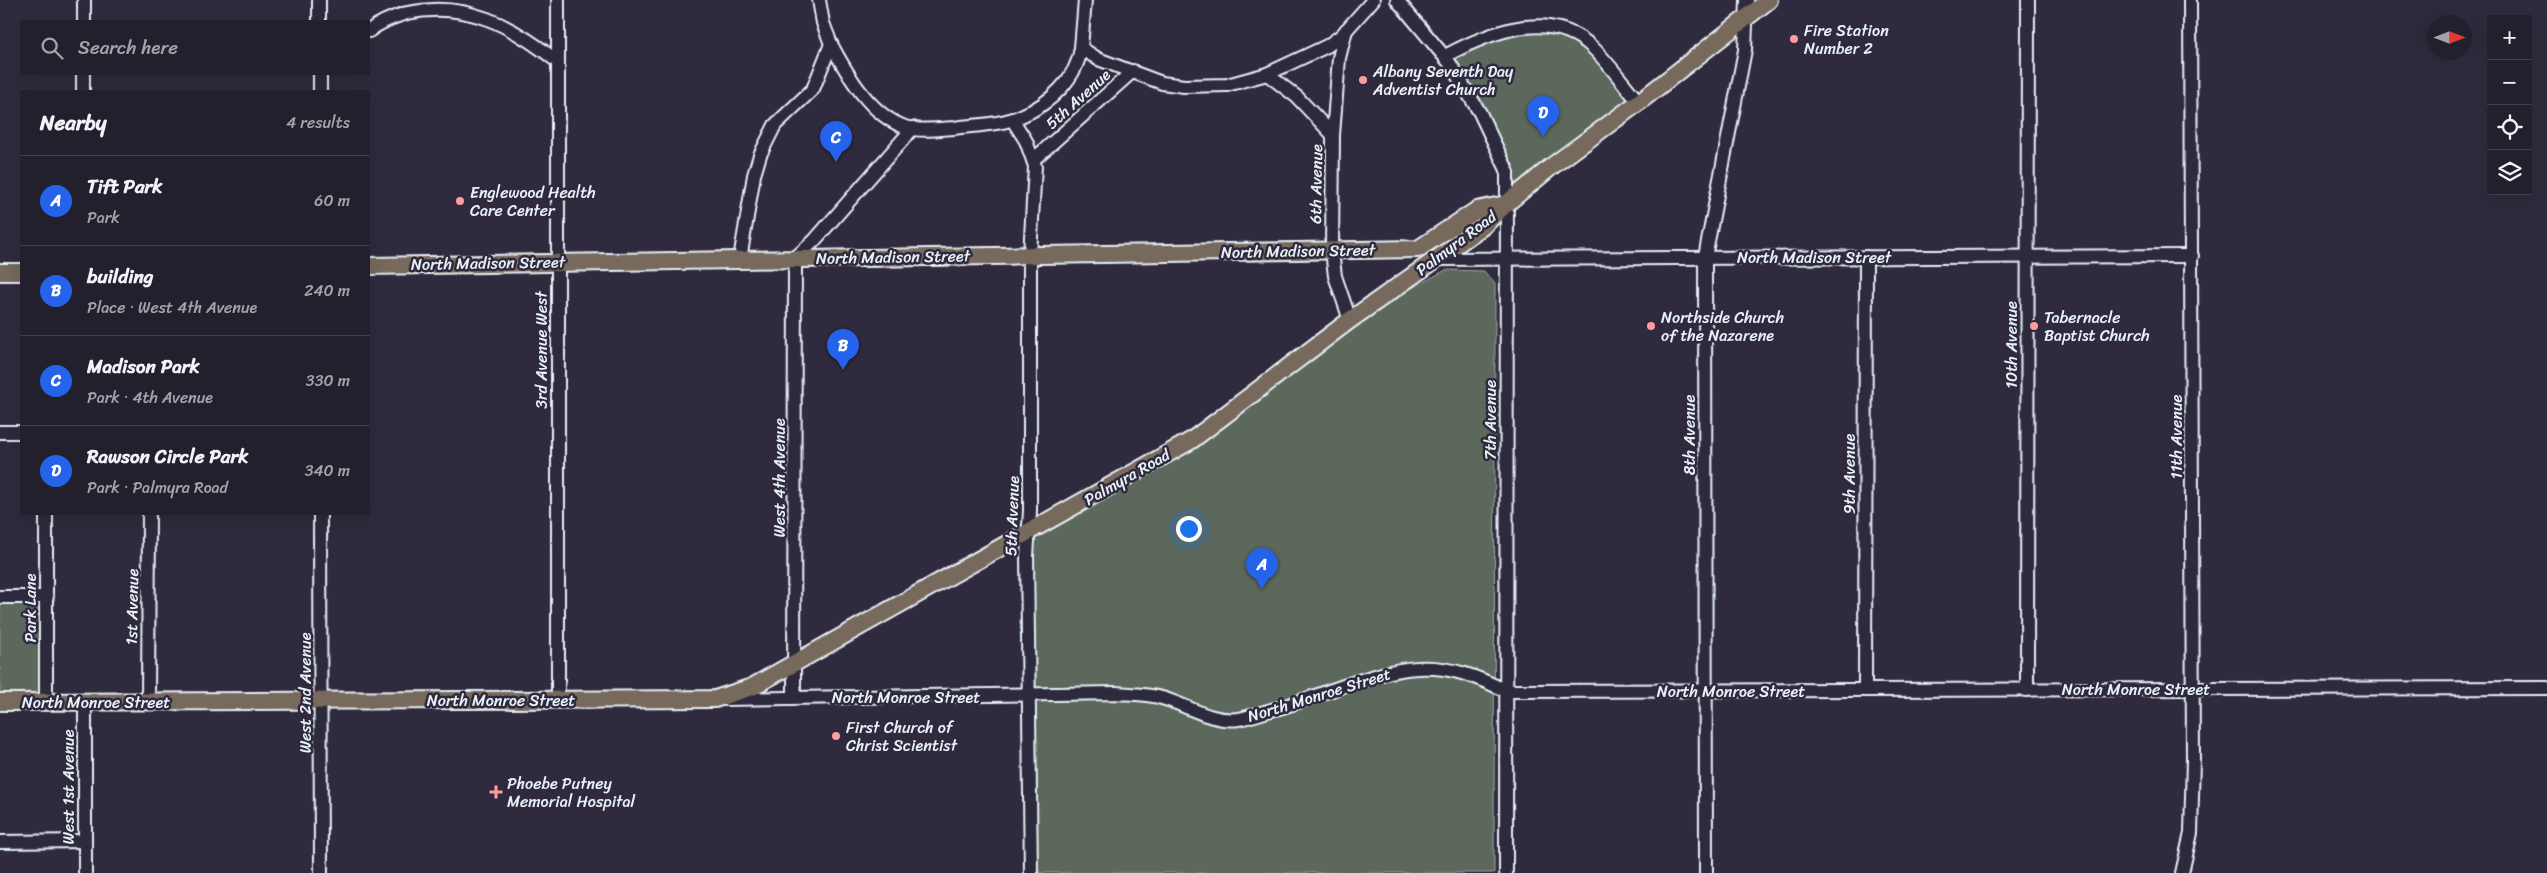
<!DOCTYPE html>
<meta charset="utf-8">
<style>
:root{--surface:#23202e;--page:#2b2836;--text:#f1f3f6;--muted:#a3a3aa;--line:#403e4a;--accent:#2563eb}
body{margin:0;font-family:Sriracha,sans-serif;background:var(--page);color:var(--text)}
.controls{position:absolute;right:15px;top:15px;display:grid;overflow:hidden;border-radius:0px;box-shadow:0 5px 20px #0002}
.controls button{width:45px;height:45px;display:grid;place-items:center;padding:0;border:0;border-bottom:1px solid var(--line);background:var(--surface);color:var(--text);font:25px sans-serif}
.compass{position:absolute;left:2427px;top:15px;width:45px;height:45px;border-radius:50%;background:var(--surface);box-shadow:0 5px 20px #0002;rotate:90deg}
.you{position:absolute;left:1188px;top:528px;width:18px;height:18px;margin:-12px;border:4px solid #fff;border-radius:50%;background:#1a73e8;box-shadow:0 0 0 8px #1a73e833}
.badge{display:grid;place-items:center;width:32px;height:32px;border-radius:50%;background:var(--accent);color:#fff;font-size:16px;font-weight:700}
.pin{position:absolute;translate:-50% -41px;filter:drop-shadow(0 1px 2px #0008)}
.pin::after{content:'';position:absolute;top:26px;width:18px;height:15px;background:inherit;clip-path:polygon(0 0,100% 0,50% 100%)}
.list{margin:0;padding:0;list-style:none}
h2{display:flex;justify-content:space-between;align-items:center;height:65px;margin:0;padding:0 20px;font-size:21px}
h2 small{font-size:16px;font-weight:400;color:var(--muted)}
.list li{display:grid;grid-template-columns:32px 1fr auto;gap:15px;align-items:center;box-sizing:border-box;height:90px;padding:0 20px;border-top:1px solid var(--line)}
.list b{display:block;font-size:19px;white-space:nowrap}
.list p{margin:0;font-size:16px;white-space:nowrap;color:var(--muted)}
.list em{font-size:16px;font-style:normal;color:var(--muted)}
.icon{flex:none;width:28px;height:28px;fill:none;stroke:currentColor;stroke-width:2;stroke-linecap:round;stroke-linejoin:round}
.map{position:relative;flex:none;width:2547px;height:873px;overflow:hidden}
.search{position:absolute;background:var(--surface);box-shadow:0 5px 20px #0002;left:20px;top:20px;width:350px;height:55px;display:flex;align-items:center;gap:12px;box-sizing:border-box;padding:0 18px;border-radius:0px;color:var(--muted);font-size:19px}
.panel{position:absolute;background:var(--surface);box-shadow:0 5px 20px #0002;left:20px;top:90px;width:350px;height:425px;border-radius:0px}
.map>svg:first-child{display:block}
</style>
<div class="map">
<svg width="2547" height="873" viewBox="0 0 2547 873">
<rect width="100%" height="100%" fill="#2f2a3d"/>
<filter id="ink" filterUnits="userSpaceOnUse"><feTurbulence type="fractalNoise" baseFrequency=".02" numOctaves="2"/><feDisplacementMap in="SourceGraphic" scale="10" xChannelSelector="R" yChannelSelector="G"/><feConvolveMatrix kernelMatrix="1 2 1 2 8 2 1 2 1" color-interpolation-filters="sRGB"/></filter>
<g filter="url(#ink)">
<!-- green -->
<g fill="#5b675b" stroke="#a2acaa">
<path d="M1530 28 1573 36 1637 102 1509 202 1508 170 1450 61 1472 43Z"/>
<path d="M1446 270 1484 271 1495 284 1494 873H1032L1030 533 1193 441 1352 320Z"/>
<rect x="0" y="598" width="45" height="103"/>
</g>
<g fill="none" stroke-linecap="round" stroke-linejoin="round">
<defs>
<g id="minor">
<path d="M319 0V21"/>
<path d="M1085 0 1081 48 1098 59 1162 83 1184 86 1227 85 1267 74 1327 46 1341 36 1373 0"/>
<path d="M1397 0 1449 62 1480 113 1507 170 1506 873"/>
<path d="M84 21V0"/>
<path d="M369 31C380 22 393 17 407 13 466 0 513 26 558 62"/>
<path d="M831 44C847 74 870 115 905 127 919 132 940 129 954 128 976 125 1001 125 1021 116 1050 104 1077 78 1081 48"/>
<path d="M1445 56C1488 33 1549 7 1592 47 1609 63 1623 84 1639 102"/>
<path d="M320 74V91"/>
<path d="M1267 74 1297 97 1333 135 1332 251 1335 276 1350 320"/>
<path d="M83 91V74"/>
<path d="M1012 119 1026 141 1035 166 1030 255V511L1027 556 1031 873"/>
<path d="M1333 135 1339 58 1346 30"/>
<path d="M1033 160 1133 71"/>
<path d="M740 259 754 175 760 155 775 125 813 89 831 44 823 23 819 0"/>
<path d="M1437 259 2192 256"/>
<path d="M0 432H21"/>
<path d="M46 514V702"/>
<path d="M320 514 321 873"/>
<path d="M0 597H47"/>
<path d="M1865 690 1866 257"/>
<path d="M2027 690 2028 0"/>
<path d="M794 697 795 258 814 241 913 128"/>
<path d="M725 699 1116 693C1130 694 1145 694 1158 697 1185 703 1209 723 1239 719 1251 717 1263 712 1275 709 1320 697 1374 670 1418 668 1450 666 1478 677 1506 691L2547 688"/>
<path d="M558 700V0"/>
<path d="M148 701 149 514"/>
<path d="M85 702V873"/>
<path d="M0 842 84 841"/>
<path d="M1706 873 1705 257 1745 50 1747 0"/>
<path d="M2182 873 2191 833 2193 760 2190 0"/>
</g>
<g id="major">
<path d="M369 266 1418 249 1477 210 1506 204"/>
<path d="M0 272H21"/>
<path d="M0 702 715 699 752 687 1192 440 1350 320 1483 226 1506 204 1552 166 1639 102 1769 0"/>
</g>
</defs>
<!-- minor casing -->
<use href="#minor" stroke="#e8f1f8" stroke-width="16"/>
<!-- major casing -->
<use href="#major" stroke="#e8f1f8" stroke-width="20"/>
<!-- minor -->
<use href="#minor" stroke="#2f2a3d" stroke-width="12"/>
<!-- major -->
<use href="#major" stroke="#77695c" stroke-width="16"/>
</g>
</g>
<!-- markers -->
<g fill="#ff9aa2" stroke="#2f2a3d" stroke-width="2">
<circle cx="1794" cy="39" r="5"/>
<circle cx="1363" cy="80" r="5"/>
<circle cx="460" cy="201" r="5"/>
<circle cx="1651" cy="326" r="5"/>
<circle cx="2034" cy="326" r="5"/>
<circle cx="836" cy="736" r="5"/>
<path d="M493.5 784.5h5v5h5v5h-5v5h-5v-5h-5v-5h5z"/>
</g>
<g text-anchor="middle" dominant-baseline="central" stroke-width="5" stroke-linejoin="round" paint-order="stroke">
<!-- poi labels -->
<g font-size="16" fill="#e8f1f8" stroke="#2f2a3d" text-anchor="start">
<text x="1804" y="30">Fire Station<tspan x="1804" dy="18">Number 2</tspan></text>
<text x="1373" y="71">Albany Seventh Day<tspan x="1373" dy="18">Adventist Church</tspan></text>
<text x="470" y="192">Englewood Health<tspan x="470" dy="18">Care Center</tspan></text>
<text x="1661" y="317">Northside Church<tspan x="1661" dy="18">of the Nazarene</tspan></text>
<text x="2044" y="317">Tabernacle<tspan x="2044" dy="18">Baptist Church</tspan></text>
<text x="846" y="727">First Church of<tspan x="846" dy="18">Christ Scientist</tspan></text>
<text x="507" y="783">Phoebe Putney<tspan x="507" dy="18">Memorial Hospital</tspan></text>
</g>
<!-- street labels -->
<g font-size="16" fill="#e8f1f8" stroke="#2f2a3d">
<text transform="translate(1078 99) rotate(-42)">5th Avenue</text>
<text transform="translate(1316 184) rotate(-89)">6th Avenue</text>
<text transform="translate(1456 243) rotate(-37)">Palmyra Road</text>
<text transform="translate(1298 251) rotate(-1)">North Madison Street</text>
<text transform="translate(893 257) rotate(-1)">North Madison Street</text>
<text x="1814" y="257">North Madison Street</text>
<text transform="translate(488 263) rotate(-1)">North Madison Street</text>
<text transform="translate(2011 345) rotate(-90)">10th Avenue</text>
<text transform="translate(541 350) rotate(-90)">3rd Avenue West</text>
<text transform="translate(1490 420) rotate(-90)">7th Avenue</text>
<text transform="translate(1689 435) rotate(-90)">8th Avenue</text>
<text transform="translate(2176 437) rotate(-90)">11th Avenue</text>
<text transform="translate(1849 474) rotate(-90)">9th Avenue</text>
<text transform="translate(1127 477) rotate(-30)">Palmyra Road</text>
<text transform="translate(779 478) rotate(-90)">West 4th Avenue</text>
<text transform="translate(1012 516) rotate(-88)">5th Avenue</text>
<text transform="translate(132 607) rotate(-89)">1st Avenue</text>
<text transform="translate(30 608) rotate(-90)">Park Lane</text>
<text x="2136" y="689">North Monroe Street</text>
<text x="1731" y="691">North Monroe Street</text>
<text transform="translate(305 693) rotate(-90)">West 2nd Avenue</text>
<text transform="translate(1319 695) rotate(-17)">North Monroe Street</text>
<text x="906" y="697">North Monroe Street</text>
<text x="501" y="700">North Monroe Street</text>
<text x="96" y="702">North Monroe Street</text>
<text transform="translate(68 787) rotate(-90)">West 1st Avenue</text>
</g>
</g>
</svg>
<div class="controls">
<button>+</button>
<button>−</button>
<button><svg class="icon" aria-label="locate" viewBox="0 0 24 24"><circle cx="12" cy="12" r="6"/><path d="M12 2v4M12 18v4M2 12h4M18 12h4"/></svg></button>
<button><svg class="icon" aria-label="layers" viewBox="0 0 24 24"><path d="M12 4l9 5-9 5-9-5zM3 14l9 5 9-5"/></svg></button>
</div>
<svg class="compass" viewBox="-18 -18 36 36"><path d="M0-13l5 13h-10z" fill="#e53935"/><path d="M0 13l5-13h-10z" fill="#a3a3aa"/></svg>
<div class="you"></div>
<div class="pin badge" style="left:1262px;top:589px">A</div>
<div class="pin badge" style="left:843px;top:370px">B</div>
<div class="pin badge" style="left:836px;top:162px">C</div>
<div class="pin badge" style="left:1543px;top:137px">D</div>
<div class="search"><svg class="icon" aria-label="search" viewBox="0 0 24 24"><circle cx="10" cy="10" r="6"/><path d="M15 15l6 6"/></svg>Search here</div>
<section class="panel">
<h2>Nearby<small>4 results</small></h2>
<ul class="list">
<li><span class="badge">A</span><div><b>Tift Park</b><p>Park</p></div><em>60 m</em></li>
<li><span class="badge">B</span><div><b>building</b><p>Place · West 4th Avenue</p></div><em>240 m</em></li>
<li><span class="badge">C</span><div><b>Madison Park</b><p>Park · 4th Avenue</p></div><em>330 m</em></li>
<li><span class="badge">D</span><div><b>Rawson Circle Park</b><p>Park · Palmyra Road</p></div><em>340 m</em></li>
</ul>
</section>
</div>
